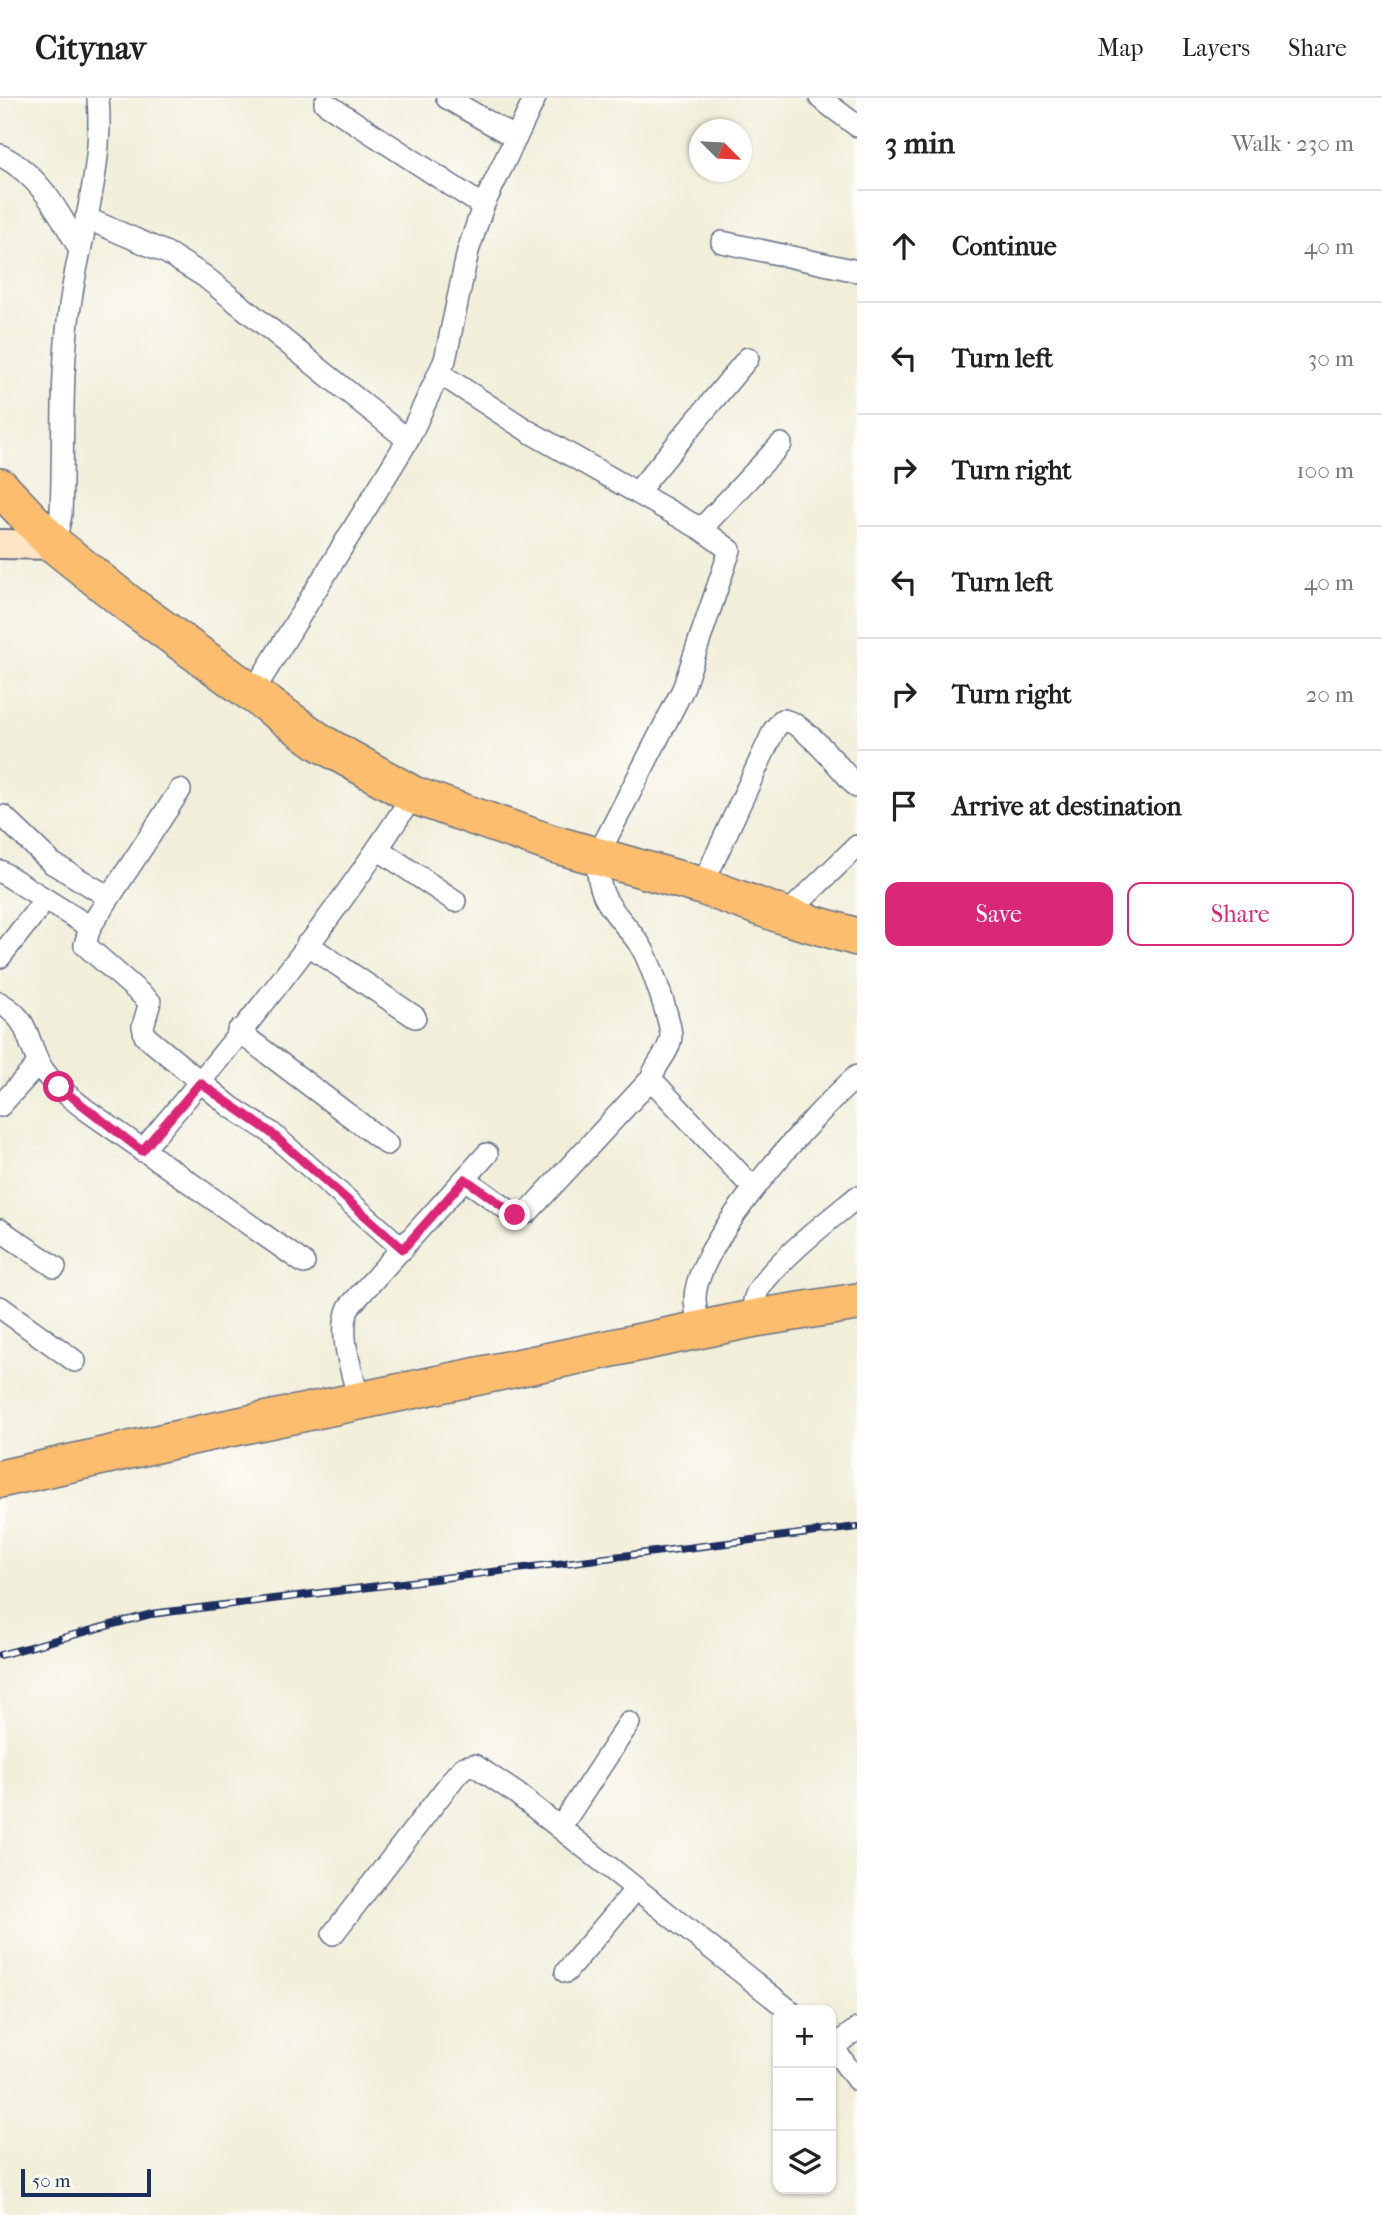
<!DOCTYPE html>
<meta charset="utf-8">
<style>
:root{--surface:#fff;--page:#f6f6f6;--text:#222;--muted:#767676;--line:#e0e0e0;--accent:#db2777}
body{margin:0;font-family:"IM FELL French Canon",serif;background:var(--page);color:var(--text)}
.controls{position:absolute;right:21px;bottom:21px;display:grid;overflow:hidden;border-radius:14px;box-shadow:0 2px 5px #0004}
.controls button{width:63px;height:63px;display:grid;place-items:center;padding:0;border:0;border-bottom:2px solid var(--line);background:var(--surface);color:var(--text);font:35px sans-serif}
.compass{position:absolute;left:689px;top:21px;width:63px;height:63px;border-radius:50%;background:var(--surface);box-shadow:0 2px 5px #0004;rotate:114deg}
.scale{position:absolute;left:21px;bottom:18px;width:130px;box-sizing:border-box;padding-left:7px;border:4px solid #1b2f5e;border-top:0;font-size:19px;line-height:24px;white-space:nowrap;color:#1b2f5e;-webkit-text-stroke:5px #fdfcf7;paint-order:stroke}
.stop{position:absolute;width:21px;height:21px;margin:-16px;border:5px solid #db2777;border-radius:50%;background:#fff}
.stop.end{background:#db2777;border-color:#fff;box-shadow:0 2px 7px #0008}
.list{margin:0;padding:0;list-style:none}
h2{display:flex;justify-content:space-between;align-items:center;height:91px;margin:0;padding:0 28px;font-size:30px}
h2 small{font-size:23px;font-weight:400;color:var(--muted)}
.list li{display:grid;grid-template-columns:46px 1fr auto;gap:21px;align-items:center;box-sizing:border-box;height:112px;padding:0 28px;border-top:2px solid var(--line)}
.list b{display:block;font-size:26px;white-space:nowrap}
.list em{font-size:23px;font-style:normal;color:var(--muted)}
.actions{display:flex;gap:14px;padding:21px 28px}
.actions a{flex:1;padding:16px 0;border:2px solid var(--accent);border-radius:14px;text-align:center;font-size:24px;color:var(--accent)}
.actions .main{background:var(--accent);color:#fff}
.icon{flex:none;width:38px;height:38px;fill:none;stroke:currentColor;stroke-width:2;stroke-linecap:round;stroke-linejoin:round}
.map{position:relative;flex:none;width:857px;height:2117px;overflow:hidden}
header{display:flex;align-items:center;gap:42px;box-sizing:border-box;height:98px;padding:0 35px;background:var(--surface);border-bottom:2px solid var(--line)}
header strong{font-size:33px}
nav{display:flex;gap:38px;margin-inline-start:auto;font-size:24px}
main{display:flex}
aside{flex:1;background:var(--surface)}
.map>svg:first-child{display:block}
</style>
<header>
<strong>Citynav</strong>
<nav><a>Map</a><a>Layers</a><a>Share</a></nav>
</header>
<main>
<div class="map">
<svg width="857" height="2117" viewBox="0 0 857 2117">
<rect width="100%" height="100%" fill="#fdfcf7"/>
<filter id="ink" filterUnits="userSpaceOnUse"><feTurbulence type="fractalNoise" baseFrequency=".0143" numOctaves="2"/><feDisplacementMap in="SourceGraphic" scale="14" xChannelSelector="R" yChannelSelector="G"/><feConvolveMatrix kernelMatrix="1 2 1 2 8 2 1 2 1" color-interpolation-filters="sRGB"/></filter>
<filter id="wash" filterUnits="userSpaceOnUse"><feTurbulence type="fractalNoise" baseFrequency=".00686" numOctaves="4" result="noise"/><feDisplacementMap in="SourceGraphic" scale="28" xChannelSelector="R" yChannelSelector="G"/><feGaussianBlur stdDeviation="1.57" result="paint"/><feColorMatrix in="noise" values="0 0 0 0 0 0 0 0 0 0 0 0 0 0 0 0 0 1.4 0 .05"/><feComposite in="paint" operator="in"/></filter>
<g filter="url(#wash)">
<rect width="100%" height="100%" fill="#f1eed9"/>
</g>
<g filter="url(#ink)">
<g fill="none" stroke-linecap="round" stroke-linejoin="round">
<defs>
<g id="street">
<path d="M447 0 516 40"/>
<path d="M820 0 857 28"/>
<path d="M325 5 483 108"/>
<path d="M0 57C40 77 59 114 80 152"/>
<path d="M86 120 167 155 204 178 408 342"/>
<path d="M722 144 857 173"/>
<path d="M439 275 528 333 701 431 730 452 683 591 597 759C597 806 616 812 640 847 649 860 671 923 671 938 670 954 655 966 651 981L753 1090"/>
<path d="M638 393 748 260"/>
<path d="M701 431 781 346"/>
<path d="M55 447 61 416C64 345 60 271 71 201 81 135 104 68 98 0"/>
<path d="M253 594 408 342 445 262 468 153 483 108 535 0"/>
<path d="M180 692 90 829 85 847 150 904 143 928 145 938 231 1009 270 1034 403 1151"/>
<path d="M3 718 52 765 109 799"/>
<path d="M378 751 455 803"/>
<path d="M0 773 90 829"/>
<path d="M702 788 774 632 782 622C803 622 842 673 857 689"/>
<path d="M785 818 857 748"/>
<path d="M307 846 415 919"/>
<path d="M0 859 45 802"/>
<path d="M0 905C29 922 25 936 38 963 47 983 69 998 85 1011L304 1165"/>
<path d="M238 933 387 1046"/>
<path d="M0 1008 39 965"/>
<path d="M142 1053C238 940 333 822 413 697"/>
<path d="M465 1081 515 1117 527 1115 651 981"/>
<path d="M0 1132 55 1169"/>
<path d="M0 1209 75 1263"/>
<path d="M756 1220C755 1213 752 1205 755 1199 765 1171 833 1119 857 1099"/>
<path d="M699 1232C698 1222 695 1210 695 1200 696 1145 815 1015 857 978"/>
<path d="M359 1303C353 1275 337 1236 349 1209L487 1056"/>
<path d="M560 1730 629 1625"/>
<path d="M333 1836 457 1676 464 1669 474 1667 516 1695 789 1912"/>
<path d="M566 1874 636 1791"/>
<path d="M831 1947 857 1982"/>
<path d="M833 1949 857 1931"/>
</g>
<path id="secondary" d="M0 446 55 447"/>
<g id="highway">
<path d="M0 389 55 447 130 507 321 645 413 697 550 745 702 788 785 818 857 839"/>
<path d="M0 1381 201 1336 756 1220 857 1204"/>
</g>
</defs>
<!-- street casing -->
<use href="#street" stroke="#667289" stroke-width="24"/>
<!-- secondary casing -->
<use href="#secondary" stroke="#667289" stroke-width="32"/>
<!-- highway casing -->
<use href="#highway" stroke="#667289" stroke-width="40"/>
<!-- street -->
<use href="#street" stroke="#fff" stroke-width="21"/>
<!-- secondary -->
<use href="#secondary" stroke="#fee5c5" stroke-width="28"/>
<!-- highway -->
<use href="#highway" stroke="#fcbd6e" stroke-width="37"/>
<defs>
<path id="rail" d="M0 1557 151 1516 857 1429"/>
</defs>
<!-- rail casing -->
<use href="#rail" stroke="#1b2f5e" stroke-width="8"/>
<!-- rail -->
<use href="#rail" stroke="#fdfcf7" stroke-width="5" stroke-dasharray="16" stroke-linecap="butt"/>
</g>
</g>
<g fill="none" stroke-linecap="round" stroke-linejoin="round" filter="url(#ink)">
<!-- route -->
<path stroke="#db2777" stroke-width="9" d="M59 989 142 1053 200 985 270 1034 403 1151 465 1081 515 1117"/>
</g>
</svg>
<div class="controls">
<button>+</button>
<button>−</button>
<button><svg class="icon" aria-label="layers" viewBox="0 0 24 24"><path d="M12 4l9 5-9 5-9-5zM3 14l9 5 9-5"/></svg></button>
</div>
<svg class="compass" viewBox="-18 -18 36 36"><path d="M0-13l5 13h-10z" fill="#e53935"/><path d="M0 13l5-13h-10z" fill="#767676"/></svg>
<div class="scale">50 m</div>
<div class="stop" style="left:59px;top:989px"></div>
<div class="stop end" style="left:515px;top:1117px"></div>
</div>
<aside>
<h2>3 min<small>Walk · 230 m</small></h2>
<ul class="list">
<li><svg class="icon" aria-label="ahead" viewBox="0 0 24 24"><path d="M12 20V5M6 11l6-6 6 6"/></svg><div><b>Continue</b></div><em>40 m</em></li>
<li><svg class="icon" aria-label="left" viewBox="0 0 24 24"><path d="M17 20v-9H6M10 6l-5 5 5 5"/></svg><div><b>Turn left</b></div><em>30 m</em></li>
<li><svg class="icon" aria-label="right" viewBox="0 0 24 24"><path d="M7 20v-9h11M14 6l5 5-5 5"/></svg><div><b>Turn right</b></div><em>100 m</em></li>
<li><svg class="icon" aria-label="left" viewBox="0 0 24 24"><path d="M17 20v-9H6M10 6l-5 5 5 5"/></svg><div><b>Turn left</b></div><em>40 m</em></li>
<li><svg class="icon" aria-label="right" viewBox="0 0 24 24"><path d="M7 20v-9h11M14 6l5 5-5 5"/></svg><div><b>Turn right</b></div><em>20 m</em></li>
<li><svg class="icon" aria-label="arrive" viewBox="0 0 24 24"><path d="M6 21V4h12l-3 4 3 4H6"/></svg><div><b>Arrive at destination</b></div></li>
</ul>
<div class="actions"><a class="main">Save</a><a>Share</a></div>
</aside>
</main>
